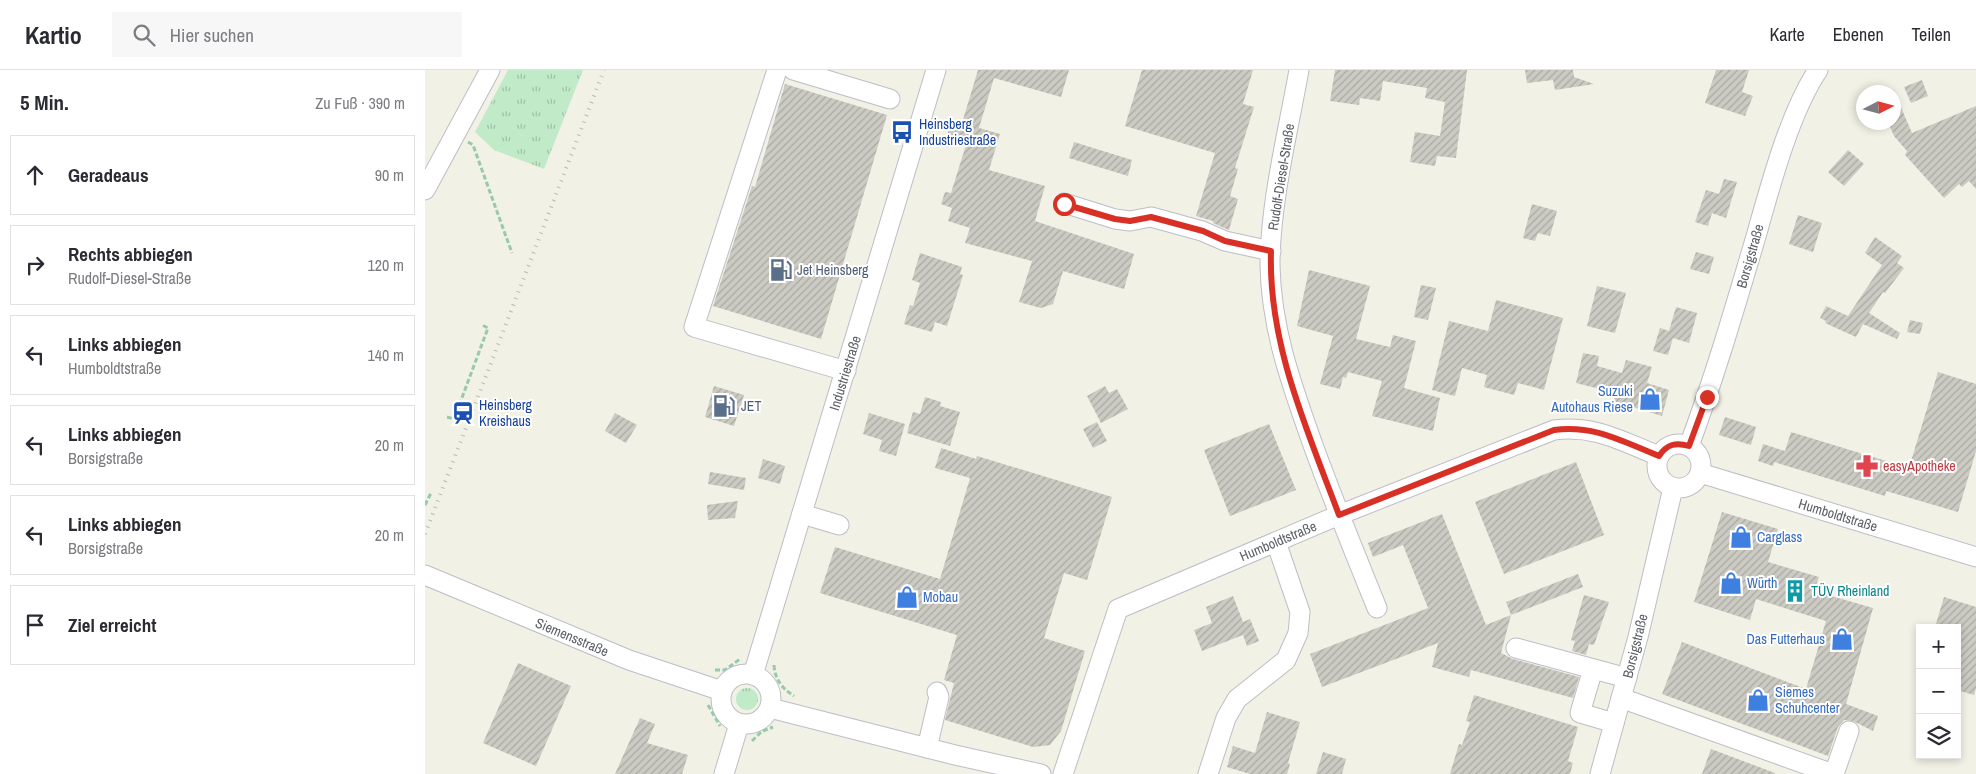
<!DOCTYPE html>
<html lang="de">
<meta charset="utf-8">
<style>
:root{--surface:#fff;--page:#f7f7f7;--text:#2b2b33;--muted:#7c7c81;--line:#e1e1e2}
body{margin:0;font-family:"Archivo Narrow",sans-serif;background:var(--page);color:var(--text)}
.controls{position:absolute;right:15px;bottom:15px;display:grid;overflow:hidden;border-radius:0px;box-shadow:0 2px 8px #0003}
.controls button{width:45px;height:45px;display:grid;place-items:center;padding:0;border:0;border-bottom:1px solid var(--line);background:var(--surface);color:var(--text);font:25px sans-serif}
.compass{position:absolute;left:1431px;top:15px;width:45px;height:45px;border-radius:50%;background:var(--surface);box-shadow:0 2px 8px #0003;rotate:84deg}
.stop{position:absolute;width:15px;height:15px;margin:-11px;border:4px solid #d93025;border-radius:50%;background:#fff}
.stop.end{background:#d93025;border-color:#fff;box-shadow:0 1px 5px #0008}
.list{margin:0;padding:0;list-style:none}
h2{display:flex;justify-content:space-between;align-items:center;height:65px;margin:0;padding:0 20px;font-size:21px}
h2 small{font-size:16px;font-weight:400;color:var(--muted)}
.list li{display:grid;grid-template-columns:32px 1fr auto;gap:15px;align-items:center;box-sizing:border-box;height:80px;margin:0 10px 10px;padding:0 10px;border:1px solid var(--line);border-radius:0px}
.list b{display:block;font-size:19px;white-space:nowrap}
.list p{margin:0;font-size:16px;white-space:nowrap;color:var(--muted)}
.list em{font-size:16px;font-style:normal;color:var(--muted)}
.icon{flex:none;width:28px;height:28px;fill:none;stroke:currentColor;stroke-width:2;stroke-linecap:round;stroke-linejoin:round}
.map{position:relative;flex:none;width:1551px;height:704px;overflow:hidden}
header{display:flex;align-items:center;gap:30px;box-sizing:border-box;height:70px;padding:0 25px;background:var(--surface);border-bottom:1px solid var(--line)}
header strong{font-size:24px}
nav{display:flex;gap:28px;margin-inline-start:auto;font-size:18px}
.search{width:350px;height:45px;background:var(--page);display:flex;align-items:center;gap:12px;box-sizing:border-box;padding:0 18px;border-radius:0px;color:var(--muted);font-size:19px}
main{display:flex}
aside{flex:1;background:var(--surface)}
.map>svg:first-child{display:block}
</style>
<header>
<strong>Kartio</strong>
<div class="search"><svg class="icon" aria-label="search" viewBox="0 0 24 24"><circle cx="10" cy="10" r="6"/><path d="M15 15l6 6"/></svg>Hier suchen</div>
<nav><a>Karte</a><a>Ebenen</a><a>Teilen</a></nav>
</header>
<main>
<aside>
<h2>5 Min.<small>Zu Fuß · 390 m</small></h2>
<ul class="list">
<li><svg class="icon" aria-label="ahead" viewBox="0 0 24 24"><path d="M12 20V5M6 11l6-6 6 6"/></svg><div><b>Geradeaus</b></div><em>90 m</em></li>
<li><svg class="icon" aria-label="right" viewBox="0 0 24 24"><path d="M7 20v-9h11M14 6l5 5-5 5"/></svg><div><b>Rechts abbiegen</b><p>Rudolf-Diesel-Straße</p></div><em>120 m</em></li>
<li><svg class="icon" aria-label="left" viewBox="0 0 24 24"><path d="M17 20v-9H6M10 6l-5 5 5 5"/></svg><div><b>Links abbiegen</b><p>Humboldtstraße</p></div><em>140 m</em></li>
<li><svg class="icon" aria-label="left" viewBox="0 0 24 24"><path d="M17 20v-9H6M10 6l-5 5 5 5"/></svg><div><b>Links abbiegen</b><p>Borsigstraße</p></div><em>20 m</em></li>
<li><svg class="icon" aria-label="left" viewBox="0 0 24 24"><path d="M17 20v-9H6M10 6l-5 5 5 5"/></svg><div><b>Links abbiegen</b><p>Borsigstraße</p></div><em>20 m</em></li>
<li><svg class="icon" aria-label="arrive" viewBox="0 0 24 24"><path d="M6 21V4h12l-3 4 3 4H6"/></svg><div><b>Ziel erreicht</b></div></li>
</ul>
</aside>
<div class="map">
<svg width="1551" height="704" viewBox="0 0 1551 704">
<defs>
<pattern id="grass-tufts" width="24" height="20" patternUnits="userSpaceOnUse" patternTransform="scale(1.25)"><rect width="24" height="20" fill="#c1eac9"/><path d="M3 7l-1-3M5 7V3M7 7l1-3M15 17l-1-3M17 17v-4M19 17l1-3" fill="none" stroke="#a0c1a7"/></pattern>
<pattern id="building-hatch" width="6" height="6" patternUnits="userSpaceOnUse" patternTransform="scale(1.25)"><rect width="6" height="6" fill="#cccbc3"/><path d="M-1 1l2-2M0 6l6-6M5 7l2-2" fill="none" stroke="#a9a8a2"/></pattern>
</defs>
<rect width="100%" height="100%" fill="#f1f1e6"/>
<!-- grass -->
<g fill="url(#grass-tufts)">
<path d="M83 0H158L119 99 69 80 50 62Z"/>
<circle cx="322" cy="629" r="11"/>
</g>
<!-- building -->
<g fill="url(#building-hatch)">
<path d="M553 0H644L636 27 569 8 554 58 575 64 564 100 620 116 610 151 709 184 699 219 638 201 628 234 616 238 594 232 607 191 540 173 545 158 523 151 527 138 516 134 520 122 526 123 541 75 521 69 527 49 537 53Z"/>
<path d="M717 0H828L818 34 829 37 810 98 813 99 805 126 813 129 804 160 788 153V151L771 146 790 83 700 56Z"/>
<path d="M910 0H1042L1031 88 1012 86 1010 96 985 92 990 62 1015 66 1020 32 1000 28 1002 18 958 11 955 31 935 28 934 35 905 31Z"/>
<path d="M1100 0H1148L1149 7 1169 14 1130 20 1128 10 1102 13Z"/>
<path d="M1291 0H1324L1317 22 1328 26 1320 46 1280 33Z"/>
<path d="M1497 10 1503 26 1486 33 1479 17Z"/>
<path d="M360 14 462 45 396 269 288 236 327 116 330 117Z"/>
<path d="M1468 19 1487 63 1551 36V119L1544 111 1537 117 1534 114 1519 128 1480 85 1482 81 1469 66 1463 52H1468Z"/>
<path d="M649 72 707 90 703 106 644 88Z"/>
<path d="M1423 80 1439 94 1419 116 1403 102Z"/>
<path d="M1299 109 1312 112 1301 148 1287 143 1283 156 1270 152 1281 120 1294 124Z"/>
<path d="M1107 134 1132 141 1125 166 1113 163 1110 171 1098 168Z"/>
<path d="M1373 145 1397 153 1388 182 1364 174Z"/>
<path d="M1450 167 1477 186 1472 193 1479 198 1460 223 1458 222 1444 243 1475 263 1472 269 1438 254 1431 267 1400 253 1401 251 1395 248 1401 236 1423 246 1457 195 1440 183Z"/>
<path d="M1271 182 1289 187 1284 204 1265 199Z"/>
<path d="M495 183 537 197 535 204 538 205 522 256 510 252 507 262 479 254 485 235 488 236 495 213 487 210Z"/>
<path d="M884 200 945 216 931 269 965 277 968 265 991 271 979 318 1015 328 1008 361 947 346 957 311 923 302 921 308 918 307 915 319 895 314 908 266 872 256Z"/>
<path d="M996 215 1011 218 1003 250 989 247Z"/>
<path d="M1172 216 1201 223 1190 263 1162 256Z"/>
<path d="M1071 230 1138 248 1119 320 1093 313 1089 325 1059 317 1062 305 1037 298 1030 326 1007 320 1024 251 1063 261Z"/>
<path d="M1251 237 1272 243 1264 273 1248 268 1243 285 1228 281 1235 258 1244 261Z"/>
<path d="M1485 250 1498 253 1495 264 1482 262Z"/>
<path d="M1158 283 1174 286 1172 296 1197 303 1201 290 1227 297 1222 313 1244 320 1237 346 1188 331 1191 323 1151 313Z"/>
<path d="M1513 302 1551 314V381L1533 442 1461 421 1460 426 1349 392 1348 396 1333 391 1338 374 1360 381 1366 362 1484 398Z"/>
<path d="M289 316 319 325 309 356 280 347Z"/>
<path d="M680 316 684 323 692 319 703 339 676 353 662 326Z"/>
<path d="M500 327 516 332 515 336 535 342 525 376 482 363 488 342 495 344Z"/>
<path d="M190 343 212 355 201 373 180 361Z"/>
<path d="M444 343 480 354 471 386 454 381 457 370 438 364Z"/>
<path d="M1300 347 1331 357 1326 375 1294 365Z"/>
<path d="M672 352 682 371 668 378 658 359Z"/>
<path d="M844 354 871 420 805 446 779 380Z"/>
<path d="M516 378 551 389 552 386 687 427 662 510 639 503 619 568 660 581 636 661 625 675 608 677 520 650 529 613 519 610 532 565 395 523 410 477 515 509 545 408 510 398Z"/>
<path d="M338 389 360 396 355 414 333 408Z"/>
<path d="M1151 392 1179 465 1079 504 1050 432Z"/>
<path d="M285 402 321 408 319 420 283 414Z"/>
<path d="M313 431 310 448 283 450 282 435Z"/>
<path d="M1297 442 1353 459 1343 492 1394 507 1389 521 1448 538 1421 634 1453 646 1448 661 1428 651 1419 650 1413 657 1403 686 1237 624 1257 572 1381 619 1401 551 1331 529 1325 550 1269 532Z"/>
<path d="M1017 444 1061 555 1086 545 1081 532 1153 504 1158 517 1086 545 1076 583 1088 589 1154 607 1148 628 1046 600 1044 607 1007 597 1013 573 897 617 885 584 1003 538 978 475 948 487 943 473Z"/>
<path d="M1159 525 1184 532 1169 575 1164 574 1161 585 1147 581 1150 571 1146 570Z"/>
<path d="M808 526 818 552 825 549 834 571 822 576 818 565 777 581 769 560 787 553 781 537Z"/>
<path d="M1519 527 1551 537V618L1549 625 1532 620V558L1511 554Z"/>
<path d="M93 593 146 616 111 696 58 673Z"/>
<path d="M1049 625 1153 657 1143 691 1148 693 1145 704H1025L1034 674 1037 675 1045 652 1041 651Z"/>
<path d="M842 642 875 652 863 693 865 694 862 704H825L802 697 808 676 830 683Z"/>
<path d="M215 648 230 654 222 673 263 685 257 704H190Z"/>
<path d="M1286 679 1350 703V704H1277Z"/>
<path d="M898 682 921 689 917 704H891Z"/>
</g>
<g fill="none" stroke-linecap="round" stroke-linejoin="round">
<defs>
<g id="minor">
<path d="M352 0 269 257 421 301"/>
<path d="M368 0 465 29"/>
<path d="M874 0C863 62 845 133 845 195 846 259 867 316 888 375 908 430 930 484 952 538"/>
<path d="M0 120 65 0"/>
<path d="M639 133 690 149 705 151 726 147 777 161 800 171 846 181"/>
<circle cx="1254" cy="396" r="22"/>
<path d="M1264 376C1290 306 1311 234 1332 163 1346 113 1365 42 1393 0"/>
<path d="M1275 403 1551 487"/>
<path d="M377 444 414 455"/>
<path d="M0 505 204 590 297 621"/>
<path d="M1091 578 1202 608"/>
<path d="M1168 599 1155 643 1189 653"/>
<circle cx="321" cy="629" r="25"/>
<path d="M328 605 511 0"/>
<path d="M1196 628 1408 704"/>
<path d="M345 638 530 685 616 704"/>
<path d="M502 678 514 627 512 622"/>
<path d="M299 704 314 654"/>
<path d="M638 704 693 539 914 445 1129 360C1170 355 1196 371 1234 386"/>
<path d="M783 704 801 648 812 629 861 590 873 563 875 542 851 472"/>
<path d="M1175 704 1213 567 1248 418"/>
<path d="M1409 704 1424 661"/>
</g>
</defs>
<!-- minor casing -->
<use href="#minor" stroke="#bdbec5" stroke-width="21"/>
<!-- path -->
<g stroke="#98c9af" stroke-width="3" stroke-dasharray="5 2.5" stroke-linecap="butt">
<path d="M43 72 48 75 87 183"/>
<path d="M22 347 29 349 63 258 57 255"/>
<path d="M0 435 6 423"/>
<path d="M349 595C350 610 357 618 369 626"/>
<path d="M290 600H300L315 589"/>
<path d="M283 635 295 656"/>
<path d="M327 671 336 662 348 657"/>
</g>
<!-- minor -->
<use href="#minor" stroke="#fff" stroke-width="19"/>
<!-- rail -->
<path stroke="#b9b9bb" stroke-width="4" stroke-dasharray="1 6" stroke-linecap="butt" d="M0 464 179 0"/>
</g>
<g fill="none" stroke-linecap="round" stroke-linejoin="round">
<!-- route -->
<path stroke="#d93025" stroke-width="6" d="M639 134 690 149 705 151 726 147 778 161 800 171 846 181C843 274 882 359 914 445L1129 360C1170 355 1196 371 1234 386 1242 374 1251 372 1264 376L1282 327"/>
</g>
<!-- icons -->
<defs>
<symbol id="bus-bare" viewBox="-9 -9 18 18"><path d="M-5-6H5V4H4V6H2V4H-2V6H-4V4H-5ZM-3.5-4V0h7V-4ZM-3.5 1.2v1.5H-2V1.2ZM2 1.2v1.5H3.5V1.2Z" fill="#1a4fb4" stroke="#fff" stroke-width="2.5" paint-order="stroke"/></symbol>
<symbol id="fuel-bare" viewBox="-9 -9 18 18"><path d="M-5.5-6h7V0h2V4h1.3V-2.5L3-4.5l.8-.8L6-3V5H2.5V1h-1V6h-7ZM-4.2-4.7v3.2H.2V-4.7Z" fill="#5c6f8a" stroke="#fff" stroke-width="2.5" paint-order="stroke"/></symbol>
<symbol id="shop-bare" viewBox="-9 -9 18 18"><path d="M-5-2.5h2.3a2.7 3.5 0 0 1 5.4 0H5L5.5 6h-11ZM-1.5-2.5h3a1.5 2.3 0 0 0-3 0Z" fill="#3f7fe0" stroke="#fff" stroke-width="2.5" paint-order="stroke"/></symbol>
<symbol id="station-bare" viewBox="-9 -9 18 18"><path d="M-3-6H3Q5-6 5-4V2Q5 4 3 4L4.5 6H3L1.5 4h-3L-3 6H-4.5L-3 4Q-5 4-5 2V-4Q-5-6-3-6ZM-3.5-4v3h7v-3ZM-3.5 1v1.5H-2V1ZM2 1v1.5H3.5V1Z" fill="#1a4fb4" stroke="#fff" stroke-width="2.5" paint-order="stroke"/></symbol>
<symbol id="pharmacy-bare" viewBox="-9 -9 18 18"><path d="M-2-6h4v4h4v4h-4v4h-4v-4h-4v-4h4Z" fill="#e0444e" stroke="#fff" stroke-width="2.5" paint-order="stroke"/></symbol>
<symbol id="building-bare" viewBox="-9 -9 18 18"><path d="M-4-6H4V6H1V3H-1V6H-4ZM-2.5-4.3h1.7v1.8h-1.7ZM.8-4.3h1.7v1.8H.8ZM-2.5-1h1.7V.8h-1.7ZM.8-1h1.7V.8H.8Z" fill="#0f9aa8" stroke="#fff" stroke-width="2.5" paint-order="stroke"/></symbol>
</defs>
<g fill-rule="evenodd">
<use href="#bus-bare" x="461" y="46" width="32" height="32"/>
<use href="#fuel-bare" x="340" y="184" width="32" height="32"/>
<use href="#shop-bare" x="1209" y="313" width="32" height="32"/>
<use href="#fuel-bare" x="283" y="320" width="32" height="32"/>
<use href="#station-bare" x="22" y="327" width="32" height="32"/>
<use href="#pharmacy-bare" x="1426" y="380" width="32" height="32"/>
<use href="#shop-bare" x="1300" y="451" width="32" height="32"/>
<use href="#shop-bare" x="1290" y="497" width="32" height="32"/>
<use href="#building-bare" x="1354" y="505" width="32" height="32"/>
<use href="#shop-bare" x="466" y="511" width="32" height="32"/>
<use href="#shop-bare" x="1401" y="553" width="32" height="32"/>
<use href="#shop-bare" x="1317" y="614" width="32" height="32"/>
</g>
<g text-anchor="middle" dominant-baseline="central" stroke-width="4" stroke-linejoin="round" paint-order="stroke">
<!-- transit labels -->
<g font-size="14" fill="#164399" stroke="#fff" text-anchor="start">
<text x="494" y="54">Heinsberg<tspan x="494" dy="16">Industriestraße</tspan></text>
<text x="54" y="335">Heinsberg<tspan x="54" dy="16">Kreishaus</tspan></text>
</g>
<!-- street labels -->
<g font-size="14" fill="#5d6068" stroke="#fff">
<text transform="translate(856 107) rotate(-81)">Rudolf-Diesel-Straße</text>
<text transform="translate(1325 186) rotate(-74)">Borsigstraße</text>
<text transform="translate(420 303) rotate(-73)">Industriestraße</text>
<text transform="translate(1413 445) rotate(17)">Humboldtstraße</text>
<text transform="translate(853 471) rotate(-23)">Humboldtstraße</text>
<text transform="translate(147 567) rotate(23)">Siemensstraße</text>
<text transform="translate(1210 576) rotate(-76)">Borsigstraße</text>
</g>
<!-- service labels -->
<g font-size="14" fill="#4e5e75" stroke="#fff" text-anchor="start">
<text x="372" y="200">Jet Heinsberg</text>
<text x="316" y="336">JET</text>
</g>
<!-- shop labels -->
<g font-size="14" fill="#366cbe" stroke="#fff" text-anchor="start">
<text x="1208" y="321" text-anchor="end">Suzuki<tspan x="1208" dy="16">Autohaus Riese</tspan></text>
<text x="1332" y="467">Carglass</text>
<text x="1322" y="513">Würth</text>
<text x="498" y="527">Mobau</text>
<text x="1400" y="569" text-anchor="end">Das Futterhaus</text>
<text x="1350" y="622">Siemes<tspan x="1350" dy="16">Schuhcenter</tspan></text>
</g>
<!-- health labels -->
<g font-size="14" fill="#be3a42" stroke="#fff" text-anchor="start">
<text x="1458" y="396">easyApotheke</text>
</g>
<!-- culture labels -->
<g font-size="14" fill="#0d838f" stroke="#fff" text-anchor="start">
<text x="1386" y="521">TÜV Rheinland</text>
</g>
</g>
</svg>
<div class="controls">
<button>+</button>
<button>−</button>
<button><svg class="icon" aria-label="layers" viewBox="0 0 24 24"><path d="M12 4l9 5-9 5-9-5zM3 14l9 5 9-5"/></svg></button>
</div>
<svg class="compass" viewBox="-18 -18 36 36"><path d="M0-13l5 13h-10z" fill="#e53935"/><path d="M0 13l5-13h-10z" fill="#7c7c81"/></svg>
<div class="stop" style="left:639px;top:134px"></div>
<div class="stop end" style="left:1282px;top:327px"></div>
</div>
</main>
